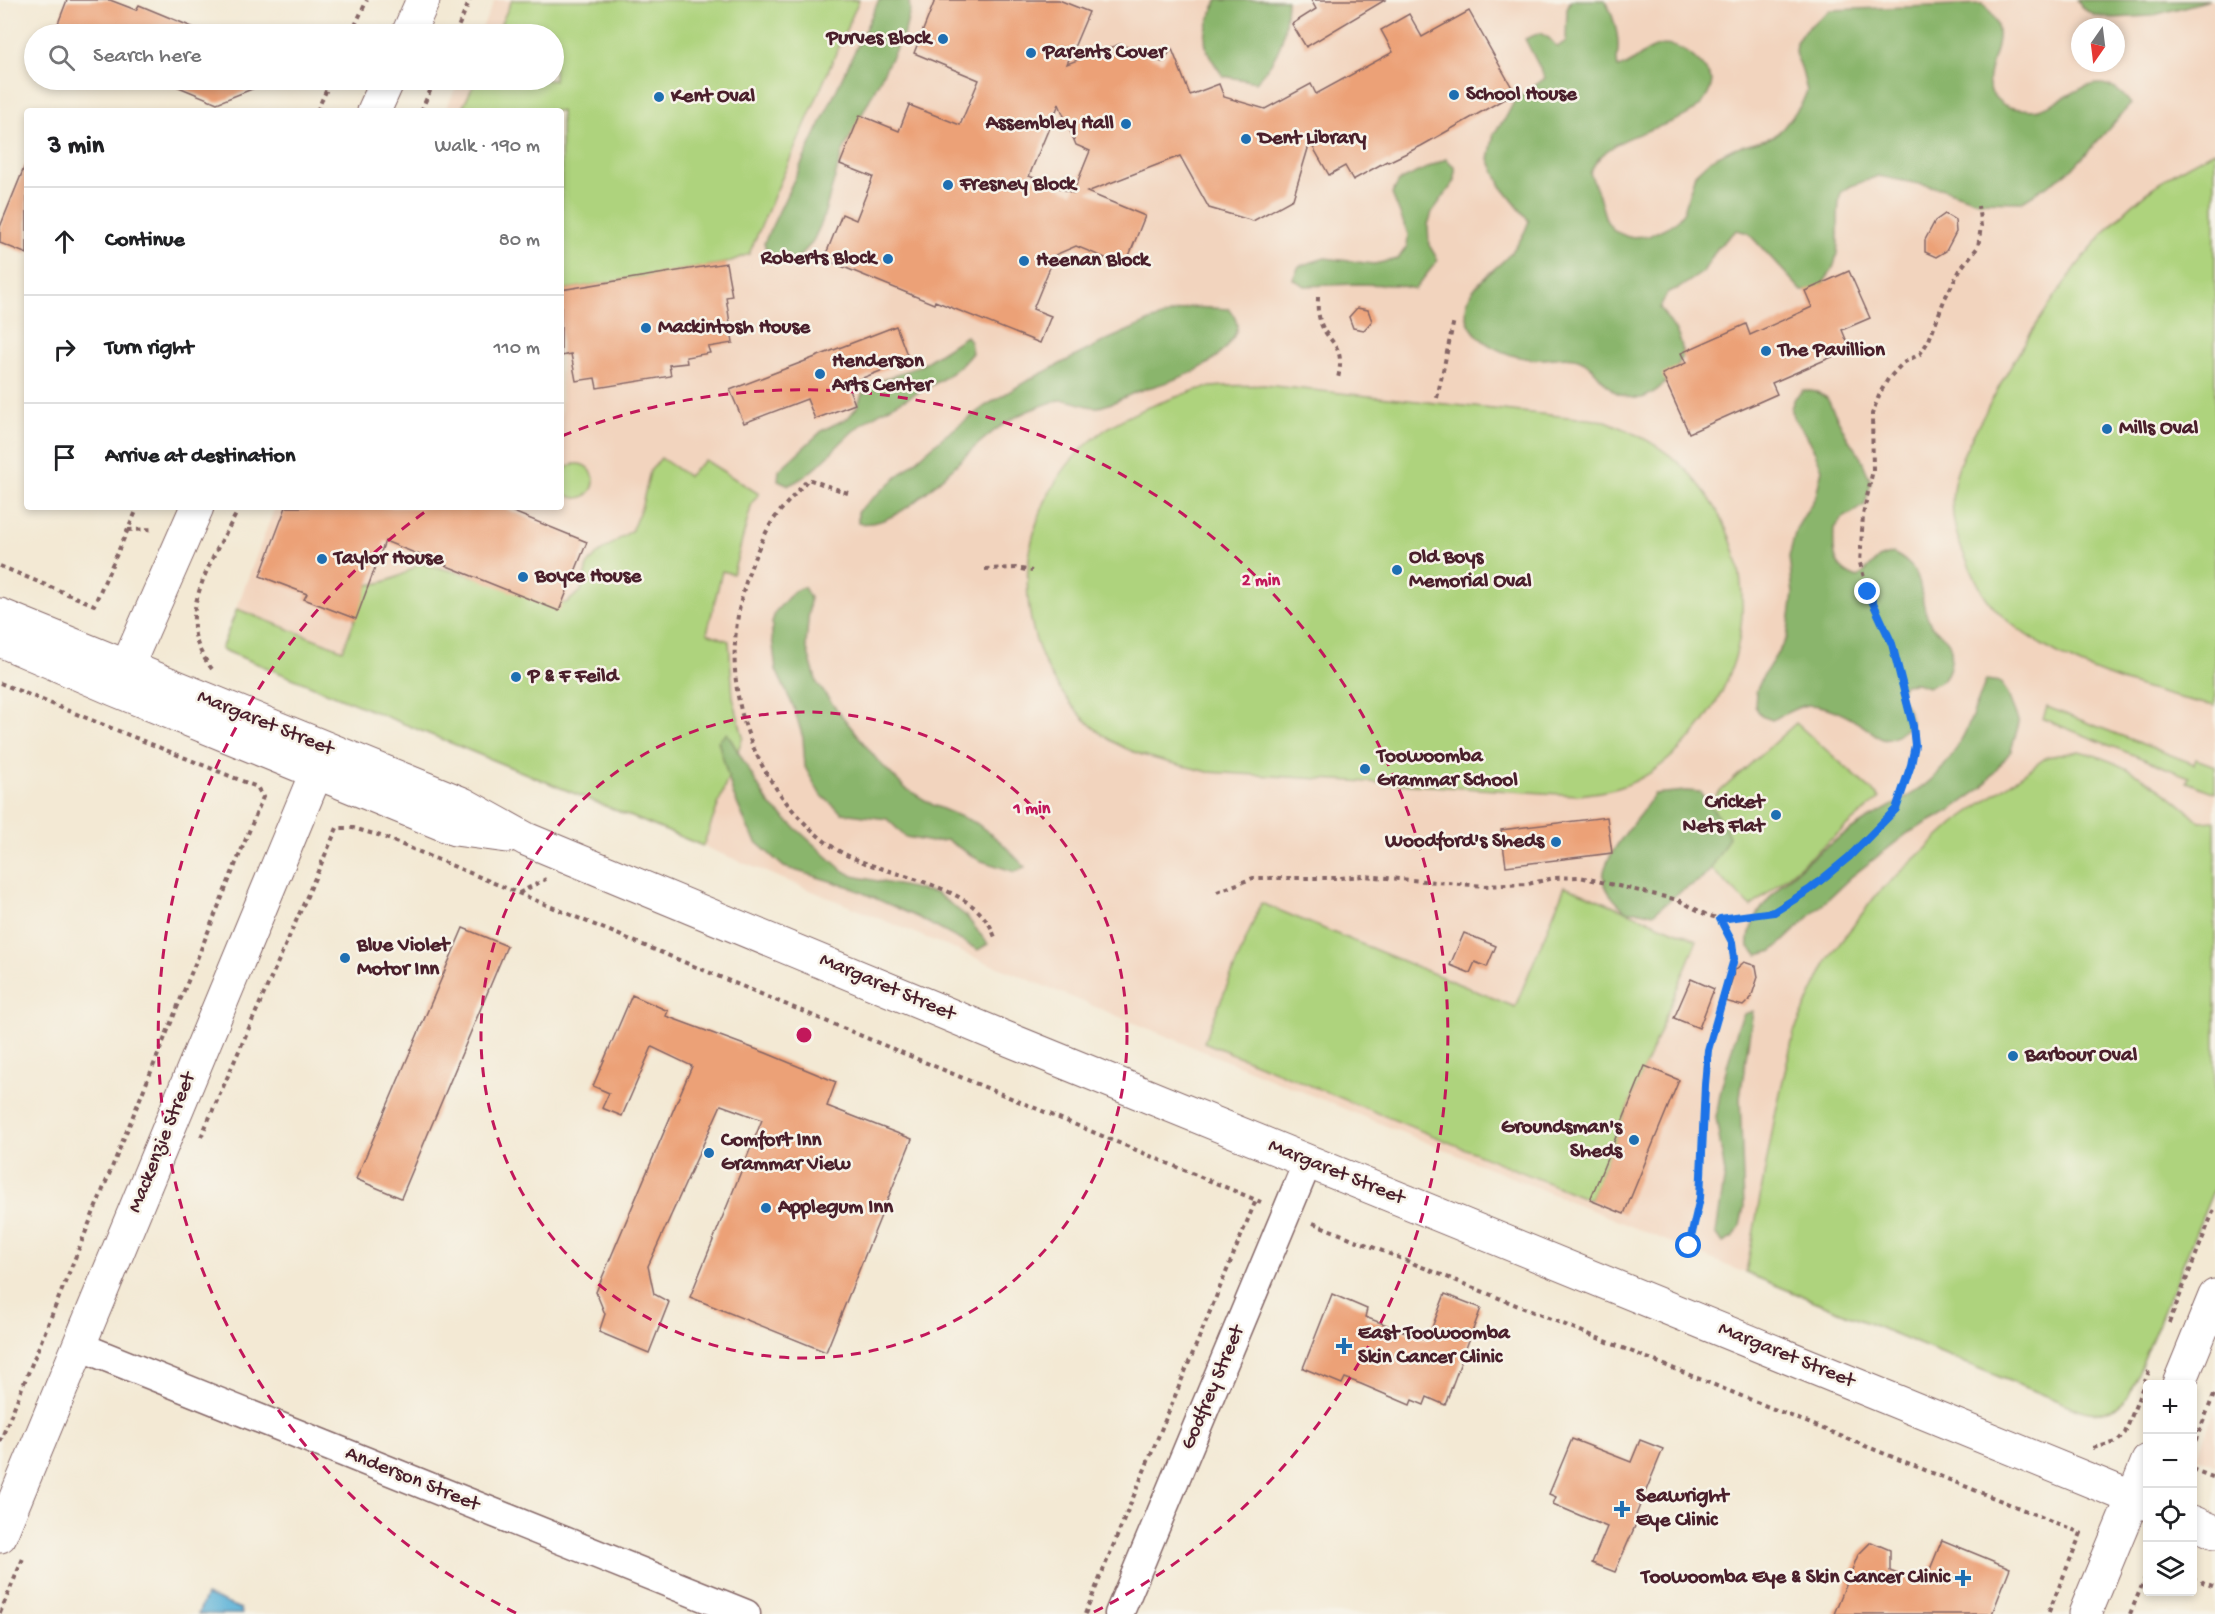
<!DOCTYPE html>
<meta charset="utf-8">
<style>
:root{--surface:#fff;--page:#f2f2f2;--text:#202124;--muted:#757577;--line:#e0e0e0}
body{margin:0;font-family:"Gochi Hand",sans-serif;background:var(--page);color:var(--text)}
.controls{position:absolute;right:18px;bottom:18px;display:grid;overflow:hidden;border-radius:6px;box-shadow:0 3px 9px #0003}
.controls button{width:54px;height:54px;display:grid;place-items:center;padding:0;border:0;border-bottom:2px solid var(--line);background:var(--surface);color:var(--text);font:30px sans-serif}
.compass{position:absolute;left:2071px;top:18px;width:54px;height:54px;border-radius:50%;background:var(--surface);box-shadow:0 3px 9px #0003;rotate:194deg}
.stop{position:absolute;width:18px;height:18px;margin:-14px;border:4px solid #1a73e8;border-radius:50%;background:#fff}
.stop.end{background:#1a73e8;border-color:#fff;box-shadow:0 2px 6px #0008}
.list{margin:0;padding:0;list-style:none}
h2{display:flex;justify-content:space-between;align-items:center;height:78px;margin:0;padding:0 24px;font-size:26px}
h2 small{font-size:20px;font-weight:400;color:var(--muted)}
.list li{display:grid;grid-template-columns:39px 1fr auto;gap:18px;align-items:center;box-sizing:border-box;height:108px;padding:0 24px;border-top:2px solid var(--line)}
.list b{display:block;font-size:22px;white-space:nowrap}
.list em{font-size:20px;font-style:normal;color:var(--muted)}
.icon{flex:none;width:33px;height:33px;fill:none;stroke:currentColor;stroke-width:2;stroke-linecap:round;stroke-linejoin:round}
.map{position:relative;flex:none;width:2215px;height:1614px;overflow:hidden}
.search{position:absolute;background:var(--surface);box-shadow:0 3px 9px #0003;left:24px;top:24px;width:540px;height:66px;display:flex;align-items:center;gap:15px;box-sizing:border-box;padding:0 21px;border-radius:33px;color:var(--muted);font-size:22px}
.panel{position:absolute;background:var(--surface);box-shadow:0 3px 9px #0003;left:24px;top:108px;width:540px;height:402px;border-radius:6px}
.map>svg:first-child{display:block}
</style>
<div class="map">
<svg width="2215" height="1614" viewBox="0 0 2215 1614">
<rect width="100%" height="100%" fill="#f7f3e8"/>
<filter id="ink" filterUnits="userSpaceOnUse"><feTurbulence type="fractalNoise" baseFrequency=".0167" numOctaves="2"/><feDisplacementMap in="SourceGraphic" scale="12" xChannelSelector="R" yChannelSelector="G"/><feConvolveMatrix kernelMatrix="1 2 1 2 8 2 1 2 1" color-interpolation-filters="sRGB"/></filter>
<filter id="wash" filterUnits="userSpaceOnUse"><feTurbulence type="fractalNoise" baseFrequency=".008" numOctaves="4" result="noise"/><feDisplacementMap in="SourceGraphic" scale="24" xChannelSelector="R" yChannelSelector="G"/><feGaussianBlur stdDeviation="1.35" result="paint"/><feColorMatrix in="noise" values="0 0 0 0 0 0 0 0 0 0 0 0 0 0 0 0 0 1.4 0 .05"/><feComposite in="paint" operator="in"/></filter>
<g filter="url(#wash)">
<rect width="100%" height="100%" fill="#f3e9d4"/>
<!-- built -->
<g fill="#f2d4be" fill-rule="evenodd">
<path d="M495 0H2215V1186L2129 1395 2121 1404 2111 1411 2099 1413H2086L2075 1408 221 649 275 507H561V111H445L459 80H554V34H479ZM2080 27H2116V63H2080Z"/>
<path d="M2215 1410V1465L2196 1457Z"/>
</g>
<!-- green -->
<g fill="#aed37d" stroke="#7c7954" stroke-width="1.5">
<path d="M512 0H859L749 254 726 263 561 290V111H461L476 80H554V34H496Z"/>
<path d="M2215 151V706C2143 691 2055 665 2000 614 1984 599 1976 580 1967 561 1957 540 1950 514 1953 490 1956 462 1973 436 1986 411 2000 385 2015 358 2031 333 2082 254 2127 191 2215 151Z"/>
<path d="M1264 385 1606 421C1645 437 1674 452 1701 487 1765 568 1752 681 1679 750 1663 765 1642 780 1621 787 1608 792 1591 793 1577 795L1208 772C1178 764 1144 759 1117 744 1097 733 1078 714 1064 695 1005 616 1018 497 1098 435 1123 416 1150 406 1179 396 1187 393 1196 389 1205 388 1224 385 1244 386 1264 385Z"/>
<path d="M661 458 688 476 705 460 759 494 752 503 733 574 722 571 707 633 729 641 733 697 743 737 703 846 221 649 237 609 343 650 368 585C389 582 403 576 420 563L532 591 556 604 566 603 581 591 587 566 596 555 632 530 642 505 650 471Z"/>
<circle cx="577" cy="481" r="17"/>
<path d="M2047 707 2194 764 2196 759 2215 766V793L2187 782 2189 777 2043 719Z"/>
<path d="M1796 723 1880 798 1751 907 1674 833Z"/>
<path d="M2079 751C2122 761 2169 790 2200 822L2215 821V1186L2129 1395C2114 1413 2097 1417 2075 1408L1746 1273 1776 1111 1794 1032 1828 959 1877 894 1954 823 2047 757Z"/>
<path d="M1565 886 1697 940 1590 1200 1204 1042 1261 903 1515 1007Z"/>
</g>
<!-- forest -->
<g fill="#8ab56c" stroke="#6a6a4c" stroke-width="1.5">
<path d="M879 0H909L910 10 905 31 842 153 822 222 812 243 796 260 770 261 764 243Z"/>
<path d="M1218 0H1287C1285 39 1282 53 1256 82L1223 76C1210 57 1200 47 1208 23 1211 14 1213 7 1218 0Z"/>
<path d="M1571 0H1605C1612 12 1619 34 1618 48 1618 56 1616 60 1618 68 1633 64 1638 55 1651 49 1675 36 1701 60 1712 80 1707 136 1612 119 1590 173L1598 193 1606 220 1614 231 1628 237 1649 236 1675 223 1684 211 1695 174 1710 160 1734 148 1773 137 1783 128 1801 105 1807 91 1801 67 1795 53 1796 42 1805 30 1830 10 1982 4C2025 40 1965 76 2000 102 2007 108 2013 108 2021 109 2027 109 2034 111 2039 109 2075 99 2098 61 2131 104L2076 165 2061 177 2021 202 1978 201 1940 188 1878 176 1851 186 1841 192C1834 217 1843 243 1833 268 1830 276 1821 284 1816 291H1802L1748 233 1737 230 1718 247 1703 272 1679 288 1668 292 1660 308C1668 320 1680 334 1682 348 1684 367 1661 390 1645 397 1638 400 1626 397 1619 394 1602 386 1596 365 1578 359 1564 354 1547 361 1532 359 1508 357 1474 343 1467 318 1460 290 1493 273 1508 256 1517 246 1525 233 1529 221L1501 186 1489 159 1494 133 1505 119 1515 100 1545 78 1525 39 1540 33 1549 38 1557 47 1566 41 1567 8Z"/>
<path d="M2077 0H2209L2151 16 2113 18 2095 16 2082 8Z"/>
<path d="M1446 159 1455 167V181L1432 212 1428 225 1429 245 1438 260 1415 289 1397 285 1356 284 1305 286 1293 279 1299 266 1325 258 1374 264 1398 259 1407 246 1408 234 1392 194 1399 181Z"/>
<path d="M1190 307 1229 309C1231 312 1235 317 1236 321 1238 326 1236 333 1233 338 1212 372 1172 380 1136 392 1124 397 1111 405 1098 407 1085 408 1076 400 1063 400 1056 399 1048 404 1041 406 1020 413 1000 425 983 440 951 466 901 530 858 523V511L942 438 985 406 1027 381 1107 340 1150 321Z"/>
<path d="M966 336 970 341 972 353C946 387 897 398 863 423 837 442 819 472 789 485L778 480 779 470 823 430 848 418 857 407 862 394 870 385 920 366Z"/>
<path d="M1803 390 1817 392 1827 398 1847 437 1861 458 1871 482 1865 505 1843 518 1834 528C1833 552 1832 569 1858 578L1879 558 1893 553C1931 573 1914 592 1930 623 1934 631 1945 635 1949 643 1954 654 1951 674 1941 681 1937 684 1932 685 1928 687L1916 683 1904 684 1899 695 1908 709 1911 723C1903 731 1894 742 1882 739 1862 725 1833 704 1808 705 1797 706 1782 716 1772 720L1761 716 1755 706 1756 692 1763 676 1787 638 1793 594 1789 557 1796 529 1816 496 1822 469 1810 441 1795 420 1791 408 1795 398Z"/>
<path d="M804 587 810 598 806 645 817 683 830 701 878 761 905 788 933 805 976 823 1001 842 1025 867 1015 872 979 860 947 840 931 842 906 837 887 819 842 813 820 794 805 767 803 738 794 708 776 670 772 637V623L775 612 794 591Z"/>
<path d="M1986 680 2000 682 2007 692 2019 723 2011 751 1982 788 1951 810 1908 833 1851 877 1773 951 1758 955 1749 947C1743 903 1827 844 1862 823 1885 808 1915 796 1935 776 1962 750 1973 713 1986 680Z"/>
<path d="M727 733 769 804 841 869 853 876 936 893 966 916 988 944 978 950 919 918 850 887 784 867 756 842 748 828 733 794 718 741Z"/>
<path d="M1686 791 1700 792 1723 823 1729 837 1711 869 1702 879 1678 893 1653 914 1640 911H1626C1617 903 1607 894 1604 881 1598 859 1643 815 1654 794Z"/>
<path d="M1753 1011 1740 1097 1744 1207 1740 1226 1734 1237 1723 1243 1716 1233 1725 1174 1716 1117 1721 1089 1738 1026 1744 1014Z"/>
</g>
<!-- water -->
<path fill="#5cb2d8" stroke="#536882" stroke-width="1.5" d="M206 1595 241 1609 242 1614H198Z"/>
<g id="blocks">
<!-- building -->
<g fill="#eca177" fill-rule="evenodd">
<path d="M67 0H110L136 10 139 5 209 34H54Z"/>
<path d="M935 0H1059L1089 12 1067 64 1120 44 1162 62 1172 49 1190 95 1219 84 1224 97 1265 109 1311 84 1316 94 1393 52 1381 30 1409 14 1422 37 1469 11 1515 93 1421 146 1388 162 1387 161 1353 180 1345 166 1329 175 1310 142 1293 199 1253 221 1209 208 1180 156 1087 192 1145 216 1125 266 1076 246 1055 255 1033 309 1051 316 1040 343 935 301 934 304 824 259 842 214 856 220 873 177 840 164 860 115 899 131 909 105 960 125 979 80 914 53ZM1059 104 1076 145 1090 151 1073 193 1029 176Z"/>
<path d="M1311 0H1385L1306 47 1292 24 1316 9Z"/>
<path d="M162 80H272V81L217 103Z"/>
<path d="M26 163H27V254L0 243V227Z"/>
<path d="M1945 214 1955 220 1956 232 1946 251 1936 257 1925 252V240L1935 221Z"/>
<path d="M726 263 732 296 726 297 733 343 708 347 710 353 686 357 687 363 669 365 671 376 597 388 595 378 576 381 571 354 561 356V290Z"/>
<path d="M1849 271 1870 318 1842 330 1850 349 1772 383 1777 394 1689 433 1662 374 1686 363 1681 353 1746 324 1750 335 1812 307 1805 291Z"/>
<path d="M1357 308 1368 310 1372 321 1364 330 1353 328 1349 317Z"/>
<path d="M896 326 909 360 847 384 855 404 815 419 807 399 744 423 730 390Z"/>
<path d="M286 507H501L587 542 559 611 385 541 356 619 304 599 307 594 260 576Z"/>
<path d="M1607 817 1612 853 1506 866 1501 830Z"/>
<path d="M463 928 507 946 401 1198 356 1179Z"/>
<path d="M1464 933 1496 946 1487 967 1475 962 1470 973 1450 965Z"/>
<path d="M1744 962 1756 966 1758 977 1751 998 1743 1006 1725 1001 1735 970Z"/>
<path d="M1691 979 1714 989 1699 1028 1674 1018Z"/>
<path d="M632 995 668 1011 666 1016 766 1053 836 1082 827 1106 912 1139 826 1352 690 1297 762 1120 721 1105 648 1266 654 1294 669 1302 649 1353 599 1332 605 1314 596 1292 692 1066 652 1047 622 1116 602 1108 609 1093 593 1086Z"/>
<path d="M1645 1066 1679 1080 1624 1214 1590 1200Z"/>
<path d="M1332 1294 1367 1309 1365 1317 1427 1340 1445 1294 1481 1308 1445 1405 1427 1397 1424 1405 1412 1400 1410 1405 1361 1384 1345 1378 1342 1384 1303 1368Z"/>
<path d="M1572 1439 1631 1462 1640 1440 1663 1449 1636 1515 1639 1517 1615 1572 1592 1563 1607 1527 1553 1504 1556 1497 1549 1494Z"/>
<path d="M1942 1540 2010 1568 1992 1614H1834L1858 1555 1871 1542 1890 1550V1571L1924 1584Z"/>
</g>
</g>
</g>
<g filter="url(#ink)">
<use href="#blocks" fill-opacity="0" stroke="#856666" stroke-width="1.5"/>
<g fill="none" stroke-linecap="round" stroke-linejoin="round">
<defs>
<g id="minor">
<path d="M79 1346 746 1614"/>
<path d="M1119 1614 1308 1161"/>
</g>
<g id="tertiary">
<path d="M408 34 423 0"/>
<path d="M374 111 388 80"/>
<path d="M0 615 463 804 526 839 998 1035 2148 1504"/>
<path d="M0 640 116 690 455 829 507 836"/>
<path d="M118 687 197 507"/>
<path d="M2192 1522 2215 1532"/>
<path d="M0 1536 326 749"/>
<path d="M2085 1614 2133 1498"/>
</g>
<g id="secondary">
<path d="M2179 1384 2215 1296"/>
<path d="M2133 1498 2148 1461"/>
</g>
</defs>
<!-- minor casing -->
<use href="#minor" stroke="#856666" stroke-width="31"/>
<!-- tertiary casing -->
<use href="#tertiary" stroke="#856666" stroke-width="35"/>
<!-- secondary casing -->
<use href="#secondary" stroke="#856666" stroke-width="35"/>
<!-- path -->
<g stroke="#856666" stroke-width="4" stroke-dasharray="4.5 4.5" stroke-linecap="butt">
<path d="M351 34 367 0"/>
<path d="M455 34 470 0"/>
<path d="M317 111 331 80"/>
<path d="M421 111 435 80"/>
<path d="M1318 297C1318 303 1317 310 1319 316 1324 344 1347 340 1338 378"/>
<path d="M1437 398 1454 320"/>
<path d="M848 493 808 479C796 494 780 509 770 525 723 611 720 709 778 791 794 814 815 836 839 851 882 876 962 881 988 923 992 927 993 934 996 939"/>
<path d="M128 530 154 529"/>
<path d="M0 566 94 605 138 507"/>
<path d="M985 569 1016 568 1032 571"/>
<path d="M212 669C202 656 195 643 194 627 191 589 223 539 240 507"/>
<path d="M0 683 257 787 263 797 0 1442"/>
<path d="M1217 892 1253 878H1340L1364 876 1484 886 1528 884 1554 878 1580 877 1678 900 1707 915 1720 919 1732 941 1734 959 1708 1050 1705 1085 1700 1198 1689 1246"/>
<path d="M519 893 546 879"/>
<path d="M1720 919 1774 912 1809 890 1849 857 1896 809 1911 765 1915 745 1913 726 1892 644 1868 592 1860 563 1863 515 1873 470 1872 414 1880 393 1888 379 1903 363 1920 354 1929 340 1945 298 1961 268 1978 247 1981 226 1978 206"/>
<path d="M201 1137 337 828H353L381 836 1261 1202"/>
<path d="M1313 1223 2081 1533 2048 1614"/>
<path d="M2169 1323 2215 1207"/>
<path d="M2093 1448 2117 1442 2125 1433 2149 1371"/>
<path d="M2192 1449 2215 1392"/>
<path d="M2192 1469 2215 1478"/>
<path d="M2192 1578 2215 1587"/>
<path d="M0 1613 24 1556"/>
<path d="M1085 1614 1256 1200"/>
<path d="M2130 1614 2148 1571"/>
</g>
<!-- minor -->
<use href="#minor" stroke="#fff" stroke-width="28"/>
<!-- tertiary -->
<use href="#tertiary" stroke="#fff" stroke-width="33"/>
<!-- secondary -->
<use href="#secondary" stroke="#fff" stroke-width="33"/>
</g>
</g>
<g fill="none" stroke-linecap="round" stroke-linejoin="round" filter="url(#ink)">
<!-- route -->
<path stroke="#1a73e8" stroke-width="8" d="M1689 1246 1700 1198 1705 1085 1708 1050 1734 959 1732 942 1720 919 1774 912 1809 890 1849 857 1896 809 1911 765 1915 745 1913 726 1892 644 1868 592"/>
</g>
<!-- distance rings -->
<g fill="none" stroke="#c2185b" stroke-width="3" stroke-dasharray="10 8">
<circle cx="804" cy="1035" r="323"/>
<path d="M516 1613A646 646 0 0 1 429 509M562 436A646 646 0 0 1 1092 1613"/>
</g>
<!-- markers -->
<g fill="#1f6fb2" stroke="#f7f3e8" stroke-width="2">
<circle cx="943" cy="39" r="6"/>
<circle cx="1031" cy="53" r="6"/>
<circle cx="1454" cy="95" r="6"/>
<circle cx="659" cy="97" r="6"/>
<circle cx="1126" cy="124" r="6"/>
<circle cx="1246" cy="139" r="6"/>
<circle cx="948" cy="185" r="6"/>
<circle cx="888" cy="259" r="6"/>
<circle cx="1024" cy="261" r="6"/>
<circle cx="646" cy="328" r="6"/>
<circle cx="1766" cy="351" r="6"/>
<circle cx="820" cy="374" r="6"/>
<circle cx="2107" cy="429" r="6"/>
<circle cx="322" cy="559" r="6"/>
<circle cx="1397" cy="570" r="6"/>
<circle cx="523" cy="577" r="6"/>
<circle cx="516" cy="677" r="6"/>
<circle cx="1365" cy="769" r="6"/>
<circle cx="1776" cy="815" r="6"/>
<circle cx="1556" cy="842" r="6"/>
<circle cx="345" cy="958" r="6"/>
<circle cx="2013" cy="1056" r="6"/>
<circle cx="1634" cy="1140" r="6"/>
<circle cx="709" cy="1153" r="6"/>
<circle cx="766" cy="1208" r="6"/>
<path d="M1341 1337h6v6h6v6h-6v6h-6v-6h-6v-6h6z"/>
<path d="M1619 1500h6v6h6v6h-6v6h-6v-6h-6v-6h6z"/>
<path d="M1960 1569h6v6h6v6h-6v6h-6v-6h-6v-6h6z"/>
</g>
<g text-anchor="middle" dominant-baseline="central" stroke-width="5" stroke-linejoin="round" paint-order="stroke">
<!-- poi labels -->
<g font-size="21" font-weight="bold" fill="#4a1f2b" stroke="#f7f3e8" text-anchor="start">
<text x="931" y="39" text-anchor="end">Purves Block</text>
<text x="1043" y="53">Parents Cover</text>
<text x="1466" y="95">School House</text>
<text x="671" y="97">Kent Oval</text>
<text x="1114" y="124" text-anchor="end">Assembley Hall</text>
<text x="1258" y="139">Dent Library</text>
<text x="960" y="185">Fresney Block</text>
<text x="876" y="259" text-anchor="end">Roberts Block</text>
<text x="1036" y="261">Heenan Block</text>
<text x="658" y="328">Mackintosh House</text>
<text x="1778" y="351">The Pavillion</text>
<text x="832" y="362">Henderson<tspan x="832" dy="24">Arts Center</tspan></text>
<text x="2119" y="429">Mills Oval</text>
<text x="1409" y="558">Old Boys<tspan x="1409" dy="24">Memorial Oval</tspan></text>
<text x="334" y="559">Taylor House</text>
<text x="535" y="577">Boyce House</text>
<text x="528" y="677">P &amp; F Feild</text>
<text x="1377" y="757">Toowoomba<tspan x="1377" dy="24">Grammar School</tspan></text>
<text x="1764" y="803" text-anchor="end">Cricket<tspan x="1764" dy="24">Nets Flat</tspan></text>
<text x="1544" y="842" text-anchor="end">Woodford's Sheds</text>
<text x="357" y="946">Blue Violet<tspan x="357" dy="24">Motor Inn</tspan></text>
<text x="2025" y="1056">Barbour Oval</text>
<text x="1622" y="1128" text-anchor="end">Groundsman's<tspan x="1622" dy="24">Sheds</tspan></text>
<text x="721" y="1141">Comfort Inn<tspan x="721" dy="24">Grammar View</tspan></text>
<text x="778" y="1208">Applegum Inn</text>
<text x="1358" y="1334">East Toowoomba<tspan x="1358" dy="24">Skin Cancer Clinic</tspan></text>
<text x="1636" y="1497">Seawright<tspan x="1636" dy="24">Eye Clinic</tspan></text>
<text x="1950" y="1578" text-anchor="end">Toowoomba Eye &amp; Skin Cancer Clinic</text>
</g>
<!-- street labels -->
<g font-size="21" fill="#4a1f2b" stroke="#f7f3e8">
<text transform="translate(265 724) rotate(22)">Margaret Street</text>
<text transform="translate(887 988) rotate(23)">Margaret Street</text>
<text transform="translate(163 1143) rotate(-68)">Mackenzie Street</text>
<text transform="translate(1336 1173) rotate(22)">Margaret Street</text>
<text transform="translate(1786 1356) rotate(22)">Margaret Street</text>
<text transform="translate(1214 1388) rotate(-67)">Godfrey Street</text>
<text transform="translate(412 1480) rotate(22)">Anderson Street</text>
</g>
</g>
<circle cx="804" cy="1035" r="9" fill="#c2185b" stroke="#f7f3e8" stroke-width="3"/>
<g font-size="18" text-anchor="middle" font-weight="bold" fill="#c2185b" stroke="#f7f3e8" stroke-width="5" stroke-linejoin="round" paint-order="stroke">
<text x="1261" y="585">2 min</text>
<text x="1032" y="813">1 min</text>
</g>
</svg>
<div class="controls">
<button>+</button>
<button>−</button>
<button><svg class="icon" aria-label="locate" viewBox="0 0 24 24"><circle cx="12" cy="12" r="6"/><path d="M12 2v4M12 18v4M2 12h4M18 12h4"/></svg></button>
<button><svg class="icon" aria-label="layers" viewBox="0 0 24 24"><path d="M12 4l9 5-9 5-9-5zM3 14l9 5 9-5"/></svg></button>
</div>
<svg class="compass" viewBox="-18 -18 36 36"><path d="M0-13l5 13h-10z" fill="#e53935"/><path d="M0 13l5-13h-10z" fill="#757577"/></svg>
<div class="stop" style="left:1689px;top:1246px"></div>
<div class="stop end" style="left:1868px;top:592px"></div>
<div class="search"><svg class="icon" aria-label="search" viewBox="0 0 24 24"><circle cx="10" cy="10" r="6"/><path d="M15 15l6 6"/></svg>Search here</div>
<section class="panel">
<h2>3 min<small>Walk · 190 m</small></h2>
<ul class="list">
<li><svg class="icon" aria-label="ahead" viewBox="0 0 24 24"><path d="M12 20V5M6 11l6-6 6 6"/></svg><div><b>Continue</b></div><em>80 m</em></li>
<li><svg class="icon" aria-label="right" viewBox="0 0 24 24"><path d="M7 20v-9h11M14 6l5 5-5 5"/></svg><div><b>Turn right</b></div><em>110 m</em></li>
<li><svg class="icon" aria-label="arrive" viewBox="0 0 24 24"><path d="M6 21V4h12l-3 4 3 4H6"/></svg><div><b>Arrive at destination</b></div></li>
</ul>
</section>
</div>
